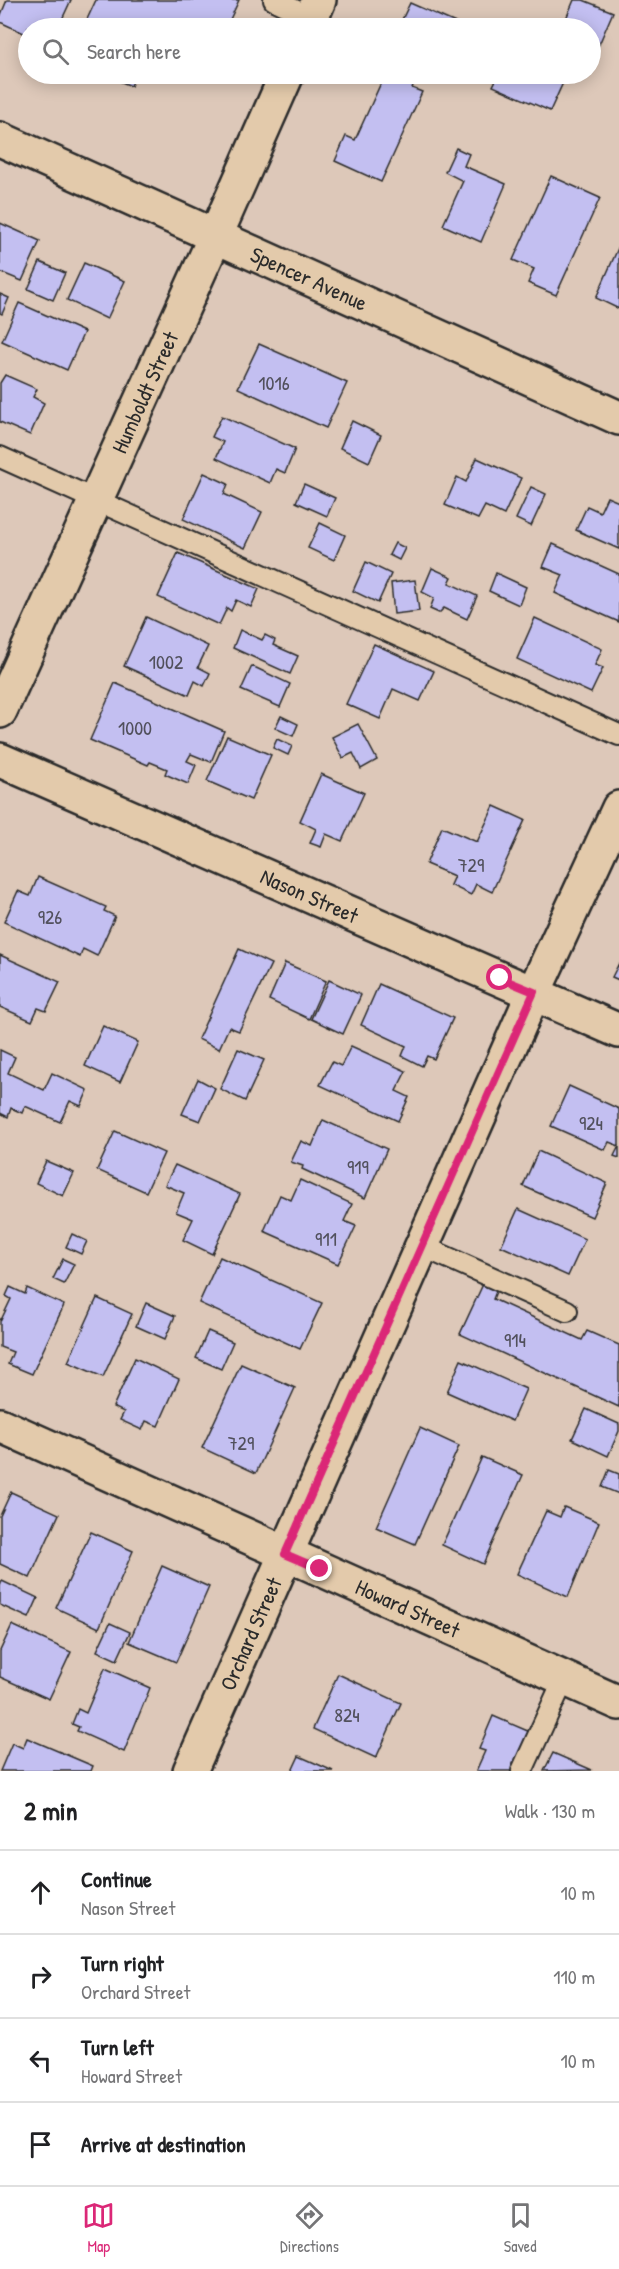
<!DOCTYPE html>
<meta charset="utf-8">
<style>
:root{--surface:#fff;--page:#f2f2f2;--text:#202124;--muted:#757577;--line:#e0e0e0;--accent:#db2777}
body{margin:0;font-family:"Patrick Hand",sans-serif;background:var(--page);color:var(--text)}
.stop{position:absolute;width:18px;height:18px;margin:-14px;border:4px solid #db2777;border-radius:50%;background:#fff}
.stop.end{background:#db2777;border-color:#fff;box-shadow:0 2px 6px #0008}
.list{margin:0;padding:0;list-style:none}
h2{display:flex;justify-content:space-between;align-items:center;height:78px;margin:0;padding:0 24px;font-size:26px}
h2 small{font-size:20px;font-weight:400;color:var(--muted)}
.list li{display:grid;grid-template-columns:39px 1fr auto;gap:18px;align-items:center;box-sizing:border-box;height:84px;padding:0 24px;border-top:2px solid var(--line)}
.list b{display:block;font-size:22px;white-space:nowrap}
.list p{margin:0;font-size:20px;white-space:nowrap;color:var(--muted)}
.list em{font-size:20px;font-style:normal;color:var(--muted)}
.icon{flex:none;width:33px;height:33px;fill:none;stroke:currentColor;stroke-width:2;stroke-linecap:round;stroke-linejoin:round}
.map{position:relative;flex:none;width:619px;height:1771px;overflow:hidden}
.search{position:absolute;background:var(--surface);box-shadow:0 3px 15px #0003;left:18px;right:18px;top:18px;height:66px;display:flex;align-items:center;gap:15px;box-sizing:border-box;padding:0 21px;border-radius:33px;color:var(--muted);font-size:22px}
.sheet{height:414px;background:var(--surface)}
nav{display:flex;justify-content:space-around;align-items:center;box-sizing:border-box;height:84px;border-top:2px solid var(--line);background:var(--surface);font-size:16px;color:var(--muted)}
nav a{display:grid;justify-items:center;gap:3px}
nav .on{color:var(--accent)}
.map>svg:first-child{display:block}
</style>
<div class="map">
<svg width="619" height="1771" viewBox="0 0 619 1771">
<rect width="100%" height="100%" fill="#ddc8b9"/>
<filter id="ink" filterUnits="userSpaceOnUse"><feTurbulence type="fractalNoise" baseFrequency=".0167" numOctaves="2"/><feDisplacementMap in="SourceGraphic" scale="12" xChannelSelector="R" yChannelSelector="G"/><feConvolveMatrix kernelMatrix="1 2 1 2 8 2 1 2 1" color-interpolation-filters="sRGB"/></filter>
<g filter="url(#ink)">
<!-- building -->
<g fill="#c3bff1" stroke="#2b2b2b" stroke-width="1.5">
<path d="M7 0H71L58 28H28V35L0 22V17Z"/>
<path d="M96 0H239L226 28H83Z"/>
<path d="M574 0H583L613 12 591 63 590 28H562Z"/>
<path d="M410 3 467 28H398Z"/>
<path d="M103 74H136L131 86Z"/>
<path d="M385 74H406L416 78 412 88 422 92 381 182 335 161 346 136 355 140Z"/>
<path d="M499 74H567L550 111 493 86Z"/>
<path d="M456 148 469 154 464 166 506 184 481 242 443 225 463 181 445 172Z"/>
<path d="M551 176 600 198 556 295 528 283 534 269 513 260Z"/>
<path d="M0 223 40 241 22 281 0 272Z"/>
<path d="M619 246V309L596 298Z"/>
<path d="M40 262 65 273 53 300 28 289Z"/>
<path d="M84 263 125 281 107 319 67 300Z"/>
<path d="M0 294 9 298 2 314 0 313Z"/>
<path d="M19 303 84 332 67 370 2 341Z"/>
<path d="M259 344 347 383 326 428 238 388Z"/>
<path d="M5 375 37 389 33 397 44 403 30 435 0 422V383Z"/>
<path d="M222 416 295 449 285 473 276 469 270 483 216 458 223 442 212 437Z"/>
<path d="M352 421 381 435 369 462 340 448Z"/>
<path d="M477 458 521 478 504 515 485 506 478 519 445 505 457 477 466 482Z"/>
<path d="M204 473 228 484 224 494 262 512 245 548 183 519Z"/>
<path d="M304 484 335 498 327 516 296 502Z"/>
<path d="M531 487 546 494 531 526 516 519Z"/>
<path d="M607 497 619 502V549L576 530 587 506 600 512Z"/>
<path d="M320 523 345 535 334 560 308 548Z"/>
<path d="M395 543 405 548 399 560 389 555Z"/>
<path d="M553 544 619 574V622L555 593 563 575 543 567Z"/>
<path d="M178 553 259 589 251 607 236 600 231 611 227 608 219 625 158 597Z"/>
<path d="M366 562 391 574 378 603 353 591Z"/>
<path d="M432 568 452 577 449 583 477 596 467 619 444 608 439 613 430 609 434 598 422 592Z"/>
<path d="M496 573 526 587 519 605 489 591Z"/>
<path d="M415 580 419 611 394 614 391 583Z"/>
<path d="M146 617 208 646 198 667 210 673 204 686 195 681 189 695 124 666Z"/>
<path d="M535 618 602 649 595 665 603 668 591 693 517 659Z"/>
<path d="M240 630 262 640 265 635 275 640 273 645 298 656 290 674 233 648Z"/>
<path d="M374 644 434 671 420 701 393 689 380 719 346 704Z"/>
<path d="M252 666 290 684 280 707 241 690Z"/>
<path d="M115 683 224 731 211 762 191 754 187 761 196 765 188 784 165 774 167 769 150 762 148 765 90 740Z"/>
<path d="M281 716 298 724 293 736 275 728Z"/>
<path d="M358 724 377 760 361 769 353 753 343 758 332 737Z"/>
<path d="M227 736 271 755 251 800 207 781Z"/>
<path d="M277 739 292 746 288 755 273 748Z"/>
<path d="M321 774 364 793 342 841 326 834 321 847 310 843 316 829 300 821Z"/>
<path d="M494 806 525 820 492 892 476 884 471 895 450 885 454 876 426 864 442 827 477 842Z"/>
<path d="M38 877 106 907 104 911 115 916 97 956 83 949 80 957 4 922 18 891 30 896Z"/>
<path d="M239 949 271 964 239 1031 229 1027 219 1049 198 1039Z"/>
<path d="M0 955 60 982 46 1011 38 1008 32 1021 0 1007Z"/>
<path d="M285 963 326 981 309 1019 269 1000Z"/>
<path d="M619 963V980L612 977Z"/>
<path d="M329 980 361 995 343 1034 311 1019Z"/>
<path d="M379 984 453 1018 434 1059 427 1056 422 1066 402 1056 406 1046 361 1025Z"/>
<path d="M103 1026 138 1042 120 1082 85 1066Z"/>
<path d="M351 1046 406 1071 396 1091 409 1097 398 1121 320 1085 332 1062 341 1066Z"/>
<path d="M238 1049 264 1060 245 1101 220 1089Z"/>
<path d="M0 1050 15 1057 8 1073 44 1090 52 1073 88 1090 81 1106 70 1101 60 1122 25 1106 22 1113 11 1108 8 1117 0 1113Z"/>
<path d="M198 1079 215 1088 200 1121 182 1114Z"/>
<path d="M569 1086 619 1109V1158L614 1156 619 1146 609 1142 605 1150 551 1126Z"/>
<path d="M323 1120 387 1149 365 1198 302 1169 303 1166 291 1162 301 1141 312 1146Z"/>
<path d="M115 1131 164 1153 146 1192 97 1170Z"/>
<path d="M538 1151 607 1183 592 1217 523 1186Z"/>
<path d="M46 1161 74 1173 63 1196 36 1183Z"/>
<path d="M175 1165 240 1194 212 1254 183 1240 193 1219 176 1212 184 1193 165 1185Z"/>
<path d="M300 1180 352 1204 344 1221 356 1226 338 1264 264 1231 280 1195 291 1200Z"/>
<path d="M518 1209 585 1239 568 1276 501 1246Z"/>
<path d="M72 1234 87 1241 81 1254 66 1247Z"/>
<path d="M220 1257 322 1303 300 1349 199 1303Z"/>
<path d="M63 1259 74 1264 64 1284 53 1279Z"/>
<path d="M484 1282 497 1289 493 1299 582 1340 587 1331 619 1345V1407L460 1334Z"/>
<path d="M10 1287 25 1294 27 1288 64 1305 32 1374 8 1364 13 1352 0 1347V1319L1 1320 11 1299 6 1296Z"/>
<path d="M97 1298 132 1314 103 1377 68 1362Z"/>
<path d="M146 1303 175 1316 165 1339 136 1326Z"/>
<path d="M208 1331 233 1342 221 1369 196 1358Z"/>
<path d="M135 1358 179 1379 158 1426 146 1421 142 1430 120 1420 124 1412 113 1407Z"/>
<path d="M461 1360 526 1389 512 1421 447 1392Z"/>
<path d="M241 1364 295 1388 256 1473 202 1448Z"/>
<path d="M586 1409 619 1424V1431L608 1456 572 1439Z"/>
<path d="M420 1428 459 1446 415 1544 376 1527Z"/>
<path d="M482 1457 523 1475 483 1564 442 1545Z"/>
<path d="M609 1470 619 1474V1494L602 1487Z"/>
<path d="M11 1492 59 1514 30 1578 0 1564V1516Z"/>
<path d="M564 1507 599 1522 568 1597 517 1574 546 1511 560 1517Z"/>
<path d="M91 1532 133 1551 99 1628 56 1608Z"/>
<path d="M162 1566 209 1587 176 1662 129 1642Z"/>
<path d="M2 1581 38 1598 29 1618 0 1605V1586Z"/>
<path d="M110 1623 130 1632 117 1660 97 1651Z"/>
<path d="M12 1625 71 1652 49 1699 0 1677V1651Z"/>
<path d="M105 1668 150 1688 124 1752 77 1731 79 1727 72 1724 78 1709 86 1713Z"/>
<path d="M338 1674 401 1703 376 1758 313 1729Z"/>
<path d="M493 1716 530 1732 512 1771H476L485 1751 479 1749Z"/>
<path d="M27 1738 93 1766 91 1771H0L12 1743 23 1748Z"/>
<path d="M553 1753 592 1770 544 1771Z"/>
<path d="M299 1756 333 1771H292Z"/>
</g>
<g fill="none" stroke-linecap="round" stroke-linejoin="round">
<defs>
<g id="service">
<path d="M274 0 311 18"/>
<path d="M0 457 619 735"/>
<path d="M422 1246 567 1311"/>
<path d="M522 1771 564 1679"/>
</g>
<g id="minor">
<path id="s1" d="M0 760 619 1031"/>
<path id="s2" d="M0 1425 619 1703"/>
<path id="s3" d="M190 1771 534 992 619 808"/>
</g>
<g id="tertiary">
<path d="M307 28 319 0"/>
<path id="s4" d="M0 139 619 418"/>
<path id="s5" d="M0 711 215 237 287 74"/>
</g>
</defs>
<!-- service casing -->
<use href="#service" stroke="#2b2b2b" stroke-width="24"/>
<!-- minor casing -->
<use href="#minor" stroke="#2b2b2b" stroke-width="38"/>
<!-- tertiary casing -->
<use href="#tertiary" stroke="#2b2b2b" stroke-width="38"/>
<!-- service -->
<use href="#service" stroke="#e3caab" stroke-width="20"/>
<!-- minor -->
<use href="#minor" stroke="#e3caab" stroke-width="33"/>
<!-- tertiary -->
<use href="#tertiary" stroke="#e3caab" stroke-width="33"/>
</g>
</g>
<g fill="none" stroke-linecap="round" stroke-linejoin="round" filter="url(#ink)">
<!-- route -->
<path stroke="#db2777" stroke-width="8" d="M320 1569 285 1554 534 992 500 978"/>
</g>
<g text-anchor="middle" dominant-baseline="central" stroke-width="6" stroke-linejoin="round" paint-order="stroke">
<!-- number labels -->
<g font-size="20" fill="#51505c">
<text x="274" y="382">1016</text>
<text x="166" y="661">1002</text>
<text x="135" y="727">1000</text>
<text x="471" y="864">729</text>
<text x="50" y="916">926</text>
<text x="591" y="1122">924</text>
<text x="358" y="1166">919</text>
<text x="326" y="1238">911</text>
<text x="515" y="1339">914</text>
<text x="241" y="1442">729</text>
<text x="347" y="1714">824</text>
</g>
<!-- street labels -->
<g font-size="22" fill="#2b2b2b" stroke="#e3caab">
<text stroke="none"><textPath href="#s4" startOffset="339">Spencer Avenue</textPath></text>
<text stroke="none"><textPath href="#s5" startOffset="350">Humboldt Street</textPath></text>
<text stroke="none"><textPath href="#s1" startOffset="338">Nason Street</textPath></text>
<text stroke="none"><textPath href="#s2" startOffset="447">Howard Street</textPath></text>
<text stroke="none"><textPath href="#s3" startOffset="150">Orchard Street</textPath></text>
</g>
</g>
</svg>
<div class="stop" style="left:500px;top:978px"></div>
<div class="stop end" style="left:320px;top:1569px"></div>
<div class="search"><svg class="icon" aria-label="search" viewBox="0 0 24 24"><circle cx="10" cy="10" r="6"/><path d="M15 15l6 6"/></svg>Search here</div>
</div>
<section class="sheet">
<h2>2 min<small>Walk · 130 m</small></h2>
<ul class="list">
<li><svg class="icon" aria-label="ahead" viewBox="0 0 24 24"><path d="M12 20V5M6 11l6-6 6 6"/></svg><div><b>Continue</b><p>Nason Street</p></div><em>10 m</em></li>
<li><svg class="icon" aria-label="right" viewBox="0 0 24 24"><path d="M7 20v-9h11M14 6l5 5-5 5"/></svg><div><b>Turn right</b><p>Orchard Street</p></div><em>110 m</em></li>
<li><svg class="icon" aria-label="left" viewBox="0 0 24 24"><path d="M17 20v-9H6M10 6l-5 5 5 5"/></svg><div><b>Turn left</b><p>Howard Street</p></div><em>10 m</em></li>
<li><svg class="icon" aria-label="arrive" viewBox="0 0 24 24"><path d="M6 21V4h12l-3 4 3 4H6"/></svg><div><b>Arrive at destination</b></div></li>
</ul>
</section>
<nav>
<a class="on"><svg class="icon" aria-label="map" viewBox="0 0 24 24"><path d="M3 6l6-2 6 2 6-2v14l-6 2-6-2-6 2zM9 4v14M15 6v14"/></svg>Map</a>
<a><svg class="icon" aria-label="directions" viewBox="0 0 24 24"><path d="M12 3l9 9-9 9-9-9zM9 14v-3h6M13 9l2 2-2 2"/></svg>Directions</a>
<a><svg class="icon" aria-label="saved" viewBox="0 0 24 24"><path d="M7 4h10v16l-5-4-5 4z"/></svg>Saved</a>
</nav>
